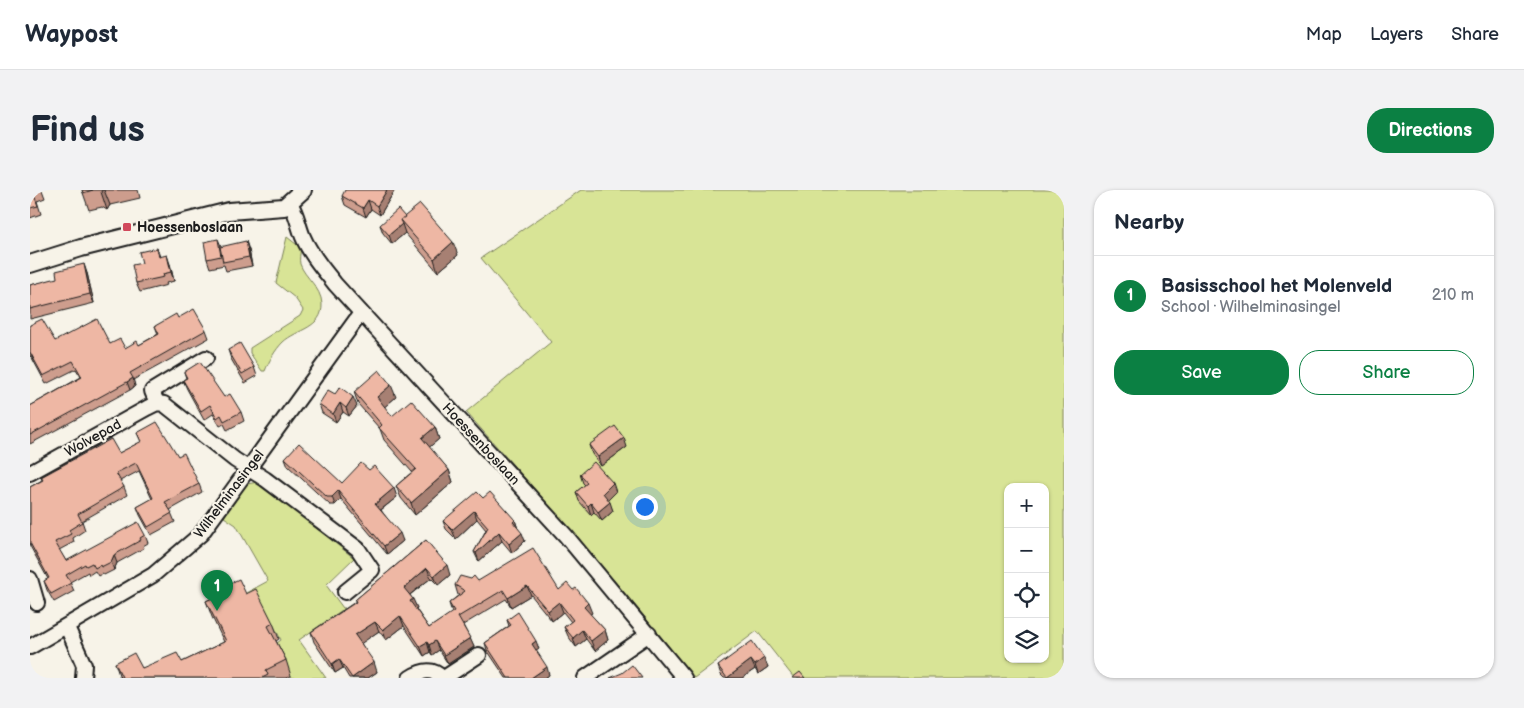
<!DOCTYPE html>
<meta charset="utf-8">
<style>
:root{--surface:#fff;--page:#f2f2f3;--text:#1f2937;--muted:#747a83;--line:#e0e1e3;--accent:#0b8043}
body{margin:0;font-family:"Balsamiq Sans",sans-serif;background:var(--page);color:var(--text)}
.controls{position:absolute;right:15px;bottom:15px;display:grid;overflow:hidden;border-radius:10px;box-shadow:0 1px 4px #0004}
.controls button{width:45px;height:45px;display:grid;place-items:center;padding:0;border:0;border-bottom:1px solid var(--line);background:var(--surface);color:var(--text);font:25px sans-serif}
.you{position:absolute;left:614px;top:316px;width:18px;height:18px;margin:-12px;border:4px solid #fff;border-radius:50%;background:#1a73e8;box-shadow:0 0 0 8px #1a73e833}
.badge{display:grid;place-items:center;width:32px;height:32px;border-radius:50%;background:var(--accent);color:#fff;font-size:16px;font-weight:700}
.pin{position:absolute;translate:-50% -41px;filter:drop-shadow(0 1px 2px #0008)}
.pin::after{content:'';position:absolute;top:26px;width:18px;height:15px;background:inherit;clip-path:polygon(0 0,100% 0,50% 100%)}
.list{margin:0;padding:0;list-style:none}
h2{display:flex;justify-content:space-between;align-items:center;height:65px;margin:0;padding:0 20px;font-size:21px}
h2 small{font-size:16px;font-weight:400;color:var(--muted)}
.list li{display:grid;grid-template-columns:32px 1fr auto;gap:15px;align-items:center;box-sizing:border-box;height:80px;padding:0 20px;border-top:1px solid var(--line)}
.list b{display:block;font-size:19px;white-space:nowrap}
.list p{margin:0;font-size:16px;white-space:nowrap;color:var(--muted)}
.list em{font-size:16px;font-style:normal;color:var(--muted)}
.actions{display:flex;gap:10px;padding:15px 20px}
.actions a{flex:1;padding:11px 0;border:1px solid var(--accent);border-radius:20px;text-align:center;font-size:18px;color:var(--accent)}
.actions .main{background:var(--accent);color:#fff}
.icon{flex:none;width:28px;height:28px;fill:none;stroke:currentColor;stroke-width:2;stroke-linecap:round;stroke-linejoin:round}
.map{position:relative;flex:none;width:1034px;height:488px;overflow:hidden;border-radius:20px}
header{display:flex;align-items:center;gap:30px;box-sizing:border-box;height:70px;padding:0 25px;background:var(--surface);border-bottom:1px solid var(--line)}
header strong{font-size:24px}
nav{display:flex;gap:28px;margin-inline-start:auto;font-size:18px}
.intro{display:flex;align-items:center;justify-content:space-between;box-sizing:border-box;height:120px;padding:0 30px}
h1{margin:0;font-size:35px}
.button{padding:12px 22px;border-radius:20px;background:var(--accent);color:#fff;font-size:18px;font-weight:700}
main{display:flex;gap:30px;padding:0 30px}
aside{flex:1;background:var(--surface);border-radius:20px;box-shadow:0 1px 4px #0004}
.map>svg:first-child{display:block}
</style>
<header>
<strong>Waypost</strong>
<nav><a>Map</a><a>Layers</a><a>Share</a></nav>
</header>
<div class="intro"><h1>Find us</h1><a class="button">Directions</a></div>
<main>
<div class="map">
<svg width="1034" height="488" viewBox="0 0 1034 488">
<rect width="100%" height="100%" fill="#f7f3e8"/>
<filter id="ink" filterUnits="userSpaceOnUse"><feTurbulence type="fractalNoise" baseFrequency=".02" numOctaves="2"/><feDisplacementMap in="SourceGraphic" scale="10" xChannelSelector="R" yChannelSelector="G"/><feConvolveMatrix kernelMatrix="1 2 1 2 8 2 1 2 1" color-interpolation-filters="sRGB"/></filter>
<g filter="url(#ink)">
<!-- green -->
<g fill="#d8e496" stroke="#7a8059" fill-rule="evenodd">
<path d="M551 0H1034V488H764L727 441 664 488C592 396 513 309 436 222L521 152 451 68ZM978 297H1015V469H978Z"/>
<path d="M257 47 271 58C270 63 269 70 270 74 275 88 291 97 292 114 293 138 267 139 253 152 245 160 239 171 235 181H232L220 163V158L270 126 273 120 265 108 246 93Z"/>
<path d="M228 292 324 368 296 395 313 418H315L269 450 296 488H262L247 453 251 450 233 414 224 417 216 403 238 391 206 335 194 327 217 294Z"/>
</g>
<g fill="none" stroke-linecap="round" stroke-linejoin="round">
<defs>
<g id="minor">
<path d="M260 13C267 24 268 35 273 47 280 64 294 80 305 94L536 346 654 488"/>
<path d="M127 213 122 201 176 168"/>
<path d="M0 283 117 218 127 213 134 214 205 270 235 289 328 359 342 380 315 402"/>
<path d="M0 389 7 413"/>
<path d="M37 437 54 475 53 488"/>
<path d="M0 457 123 385 171 344 331 123"/>
<path d="M380 488C391 481 402 477 412 488"/>
<path d="M414 488 449 465"/>
<path d="M555 488 619 444"/>
</g>
<path id="tertiary" d="M0 74 51 58 199 21 254 17 273 0"/>
</defs>
<!-- minor casing -->
<use href="#minor" stroke="#1c1c1c" stroke-width="18"/>
<!-- tertiary casing -->
<use href="#tertiary" stroke="#1c1c1c" stroke-width="20"/>
<!-- minor -->
<use href="#minor" stroke="#f7f3e8" stroke-width="14"/>
<!-- tertiary -->
<use href="#tertiary" stroke="#f7f3e8" stroke-width="16"/>
</g>
<!-- wall -->
<g fill="#cd9d8d" stroke="#1c1c1c">
<path d="M0 0H12L15 8 7 11 11 24 0 28Z"/>
<path d="M52 0H108L110 8 80 15 77 20 72 17 59 20Z"/>
<path d="M365 0 350 25 341 19 336 27 315 15 312 6Z"/>
<path d="M375 27 428 65 408 82 375 43 362 54 353 43 350 35Z"/>
<path d="M188 49 191 56 219 60 222 76 196 81 194 75 180 78 177 69Z"/>
<path d="M127 58 130 67 140 74 144 91 136 93 137 95 110 102 106 93 112 73Z"/>
<path d="M57 83 64 113 0 129V95Z"/>
<path d="M148 128 176 140 179 148 103 190 105 196 100 200 0 254V216L51 187 46 179 16 194 1 166 0 167V135L25 151 80 154 95 158 109 155 128 144 125 136Z"/>
<path d="M198 160 224 177 227 186 215 193 201 169Z"/>
<path d="M154 182 194 207 211 222 214 231 197 240 194 234 190 236 183 224 174 230 157 199 153 190 156 188Z"/>
<path d="M324 202 366 207 354 217 362 226 405 237 409 249 399 257 419 280 423 292 385 325 371 308 366 296 382 282 354 250 350 239 328 214Z"/>
<path d="M305 204 327 216 319 226 313 222 306 232 292 223 289 214Z"/>
<path d="M107 243 148 266 169 294 172 302 140 320 145 332 121 345 110 325 107 317 122 309 109 281 90 291 94 297 97 305 52 331 55 340 43 348 44 352 29 360 36 371 115 345 118 353 113 356 114 358 87 373 84 380 74 385 73 383 68 386 65 381 59 385 58 382 40 392 44 401 24 412 17 400 14 391 18 389 0 356V297L12 290 11 287 89 263 111 252Z"/>
<path d="M559 255 597 257 571 276 562 264Z"/>
<path d="M255 268 312 293 367 307 351 320 373 351 357 364 311 309 305 315H300L258 276Z"/>
<path d="M550 284 586 302 578 310 583 321 572 331 564 322 561 325 549 311 546 302 555 295 553 293Z"/>
<path d="M453 308 485 330 488 339 495 351 482 363 472 351 449 371 448 370 444 362 456 340 447 329 426 349 416 339 413 331Z"/>
<path d="M396 350 420 385 408 395 401 388 380 405 387 418 386 419 399 438 422 423 419 413 429 405H428L425 395 448 391 529 400 562 423 560 424 575 440 578 450 565 461 556 449 546 457 538 446 534 437 541 432 533 422 522 431 501 405 481 417 476 409 433 435 444 457 418 474 409 460 402 465 400 462 394 466 374 436 356 450 349 441 331 453 347 482 338 488H319L313 478 305 483 284 452 281 442 325 412V410Z"/>
<path d="M188 399 216 404 243 433 249 449 246 451 256 470 261 486 257 488H90L85 473 112 478 152 472 194 452 182 427 176 411 190 404Z"/>
<path d="M477 430 509 459 506 461 519 485 515 488H476L457 460 455 453 479 436Z"/>
<path d="M734 468 738 477 728 484 725 479 712 488H694L691 485 688 476Z"/>
</g>
<!-- shaded-wall -->
<g fill="#a78073" stroke="#1c1c1c">
<path d="M72 0H74L80 15 77 20 71 2Z"/>
<path d="M357 0H365L350 25 347 16Z"/>
<path d="M338 10 341 19 336 27 333 18Z"/>
<path d="M372 34 375 43 362 54 359 45Z"/>
<path d="M216 51 219 60 222 76 219 67Z"/>
<path d="M423 52 428 65 408 82 404 69Z"/>
<path d="M137 65 140 74 144 91 141 82Z"/>
<path d="M54 74 57 83 64 113 60 104Z"/>
<path d="M103 188 105 196 100 200 97 192Z"/>
<path d="M361 195 366 207 351 220 347 207Z"/>
<path d="M323 207 327 216 319 226 316 218Z"/>
<path d="M310 213 313 222 306 232 303 224Z"/>
<path d="M405 237 409 249 396 260 392 248Z"/>
<path d="M594 248 597 257 571 276 568 267Z"/>
<path d="M419 280 423 292 385 325 381 313Z"/>
<path d="M583 293 586 302 576 312 573 303Z"/>
<path d="M364 298 367 307 348 322 345 314Z"/>
<path d="M308 301 311 309 305 315 302 307Z"/>
<path d="M580 312 583 321 572 331 568 322Z"/>
<path d="M561 313 564 322 561 325 558 316Z"/>
<path d="M444 321 447 329 426 349 422 340Z"/>
<path d="M485 330 488 339 483 332Z"/>
<path d="M469 342 472 351 449 371 446 363Z"/>
<path d="M370 343 373 351 357 364 354 356Z"/>
<path d="M492 343 495 351 482 363 479 354Z"/>
<path d="M84 365 87 373 84 380 81 372Z"/>
<path d="M417 375 420 385 408 395 404 386Z"/>
<path d="M397 378 401 388 377 407 374 398Z"/>
<path d="M497 396 501 405 481 417 478 408Z"/>
<path d="M383 409 387 418 384 421 380 411Z"/>
<path d="M529 412 533 422 522 431 518 421Z"/>
<path d="M558 413 562 423 558 426 554 417Z"/>
<path d="M370 426 374 436 356 450 353 440Z"/>
<path d="M345 432 349 441 329 455 325 445Z"/>
<path d="M552 440 556 449 546 457 543 448Z"/>
<path d="M575 440 578 450 565 461 561 451Z"/>
<path d="M440 448 444 457 418 474 414 465Z"/>
<path d="M405 451 409 460 402 465 399 455Z"/>
<path d="M506 451 509 459 505 462 502 454Z"/>
<path d="M397 452 400 462 394 466 390 456Z"/>
<path d="M734 468 738 477 728 484 725 475Z"/>
<path d="M309 469 313 478 305 483 302 474Z"/>
<path d="M721 470 725 479 712 488H697Z"/>
<path d="M344 472 347 482 338 488H322Z"/>
<path d="M517 477 519 485 515 488H501Z"/>
</g>
<!-- building -->
<g fill="#eeb7a4" stroke="#1c1c1c">
<path d="M0 0H9L3 2 8 16 0 18Z"/>
<path d="M52 0H63L53 3Z"/>
<path d="M315 0H357L347 16 338 10 333 18 312 6Z"/>
<path d="M390 14 423 52 404 69 370 30Z"/>
<path d="M368 19 375 27 370 30 372 34 359 45 350 35Z"/>
<path d="M188 49 191 66 177 69 174 52Z"/>
<path d="M216 51 219 67 193 72 190 57Z"/>
<path d="M127 58 129 67 137 65 141 82 133 84 134 87 106 93 102 75 112 73 109 62Z"/>
<path d="M54 74 60 104 0 119V95L27 88 26 81Z"/>
<path d="M164 119 176 140 100 183 103 188 97 192 0 245V216L52 187 43 171 13 186 0 162V135L12 129 25 151 67 129 80 154 90 149 95 158 107 151 109 155 129 144 125 136 146 124 148 128Z"/>
<path d="M210 153 224 177 212 184 198 160Z"/>
<path d="M170 172 194 207 200 204 211 222 194 231 191 225 187 228 180 215 171 221 153 190 157 188 154 182Z"/>
<path d="M349 180 361 195 347 207 362 226 381 210 405 237 392 248 419 280 381 313 366 296 386 279 349 238 352 235 324 202Z"/>
<path d="M310 197 323 207 316 218 310 213 303 224 289 214 298 200 305 204Z"/>
<path d="M127 232 148 266 154 263 169 294 135 312 142 323 118 337 107 317 123 308 106 273 86 283 94 297 48 324 52 332 39 340 41 344 25 352 36 371 108 332 115 345 110 348 111 350 84 365 81 372 71 377 70 375 65 378 62 373 56 376 55 374 36 385 41 393 21 404 14 391 19 388 0 353V297L13 290 11 287 81 249 89 263 112 251 107 243Z"/>
<path d="M585 236 594 248 568 267 559 255Z"/>
<path d="M269 253 312 293 331 273 339 280 344 276 364 298 345 314 370 343 354 356 308 301 302 307H297L255 268Z"/>
<path d="M564 272 583 293 573 303 580 312 568 322 561 313 558 316 546 302 557 293 550 284Z"/>
<path d="M447 302 453 308 460 302 485 330 483 332 492 343 479 354 469 342 446 363 444 362 458 337 444 321 422 340 413 331Z"/>
<path d="M396 350 417 375 404 386 397 378 374 398 383 409 380 411 399 438 424 421 419 413 435 401 425 395 430 386 441 389 444 386 448 391 503 358 529 400 537 393 543 400 546 398 558 413 554 417 575 440 561 451 552 440 543 448 534 437 543 430 529 412 518 421 497 396 478 408 473 400 428 427 440 448 414 465 405 451 399 455 397 452 390 456 370 426 353 440 345 432 325 445 344 472 322 488 309 469 302 474 281 442 326 412 325 410Z"/>
<path d="M209 389 216 404 226 399 243 433 238 436 256 470 236 480 238 485 232 488H90L92 487 85 473 104 463 112 478 147 463 152 472 196 451 176 411 191 404 188 399Z"/>
<path d="M488 422 506 451 502 454 517 477 501 488H478L455 453 481 435 477 430Z"/>
<path d="M722 451 734 468 725 475 721 470 697 488 688 476Z"/>
<path d="M602 475 612 488H580L592 483Z"/>
<path d="M770 482 775 488H762Z"/>
</g>
</g>
<!-- markers -->
<rect fill="#d1495b" stroke="#f7f3e8" stroke-width="2" x="92" y="32" width="10" height="10" rx="2.5"/>
<g text-anchor="middle" dominant-baseline="central" stroke-width="4.5" stroke-linejoin="round" paint-order="stroke">
<!-- poi labels -->
<g font-size="14" font-weight="bold" fill="#1c1c1c" stroke="#f7f3e8" text-anchor="start">
<text x="107" y="37">Hoessenboslaan</text>
</g>
<!-- street labels -->
<g font-size="14" fill="#1c1c1c" stroke="#f7f3e8">
<text transform="translate(63 248) rotate(-29)">Wolvepad</text>
<text transform="translate(451 254) rotate(47)">Hoessenboslaan</text>
<text transform="translate(199 304) rotate(-53)">Wilhelminasingel</text>
</g>
</g>
</svg>
<div class="controls">
<button>+</button>
<button>−</button>
<button><svg class="icon" aria-label="locate" viewBox="0 0 24 24"><circle cx="12" cy="12" r="6"/><path d="M12 2v4M12 18v4M2 12h4M18 12h4"/></svg></button>
<button><svg class="icon" aria-label="layers" viewBox="0 0 24 24"><path d="M12 4l9 5-9 5-9-5zM3 14l9 5 9-5"/></svg></button>
</div>
<div class="you"></div>
<div class="pin badge" style="left:187px;top:421px">1</div>
</div>
<aside>
<h2>Nearby<small></small></h2>
<ul class="list">
<li><span class="badge">1</span><div><b>Basisschool het Molenveld</b><p>School · Wilhelminasingel</p></div><em>210 m</em></li>
</ul>
<div class="actions"><a class="main">Save</a><a>Share</a></div>
</aside>
</main>
